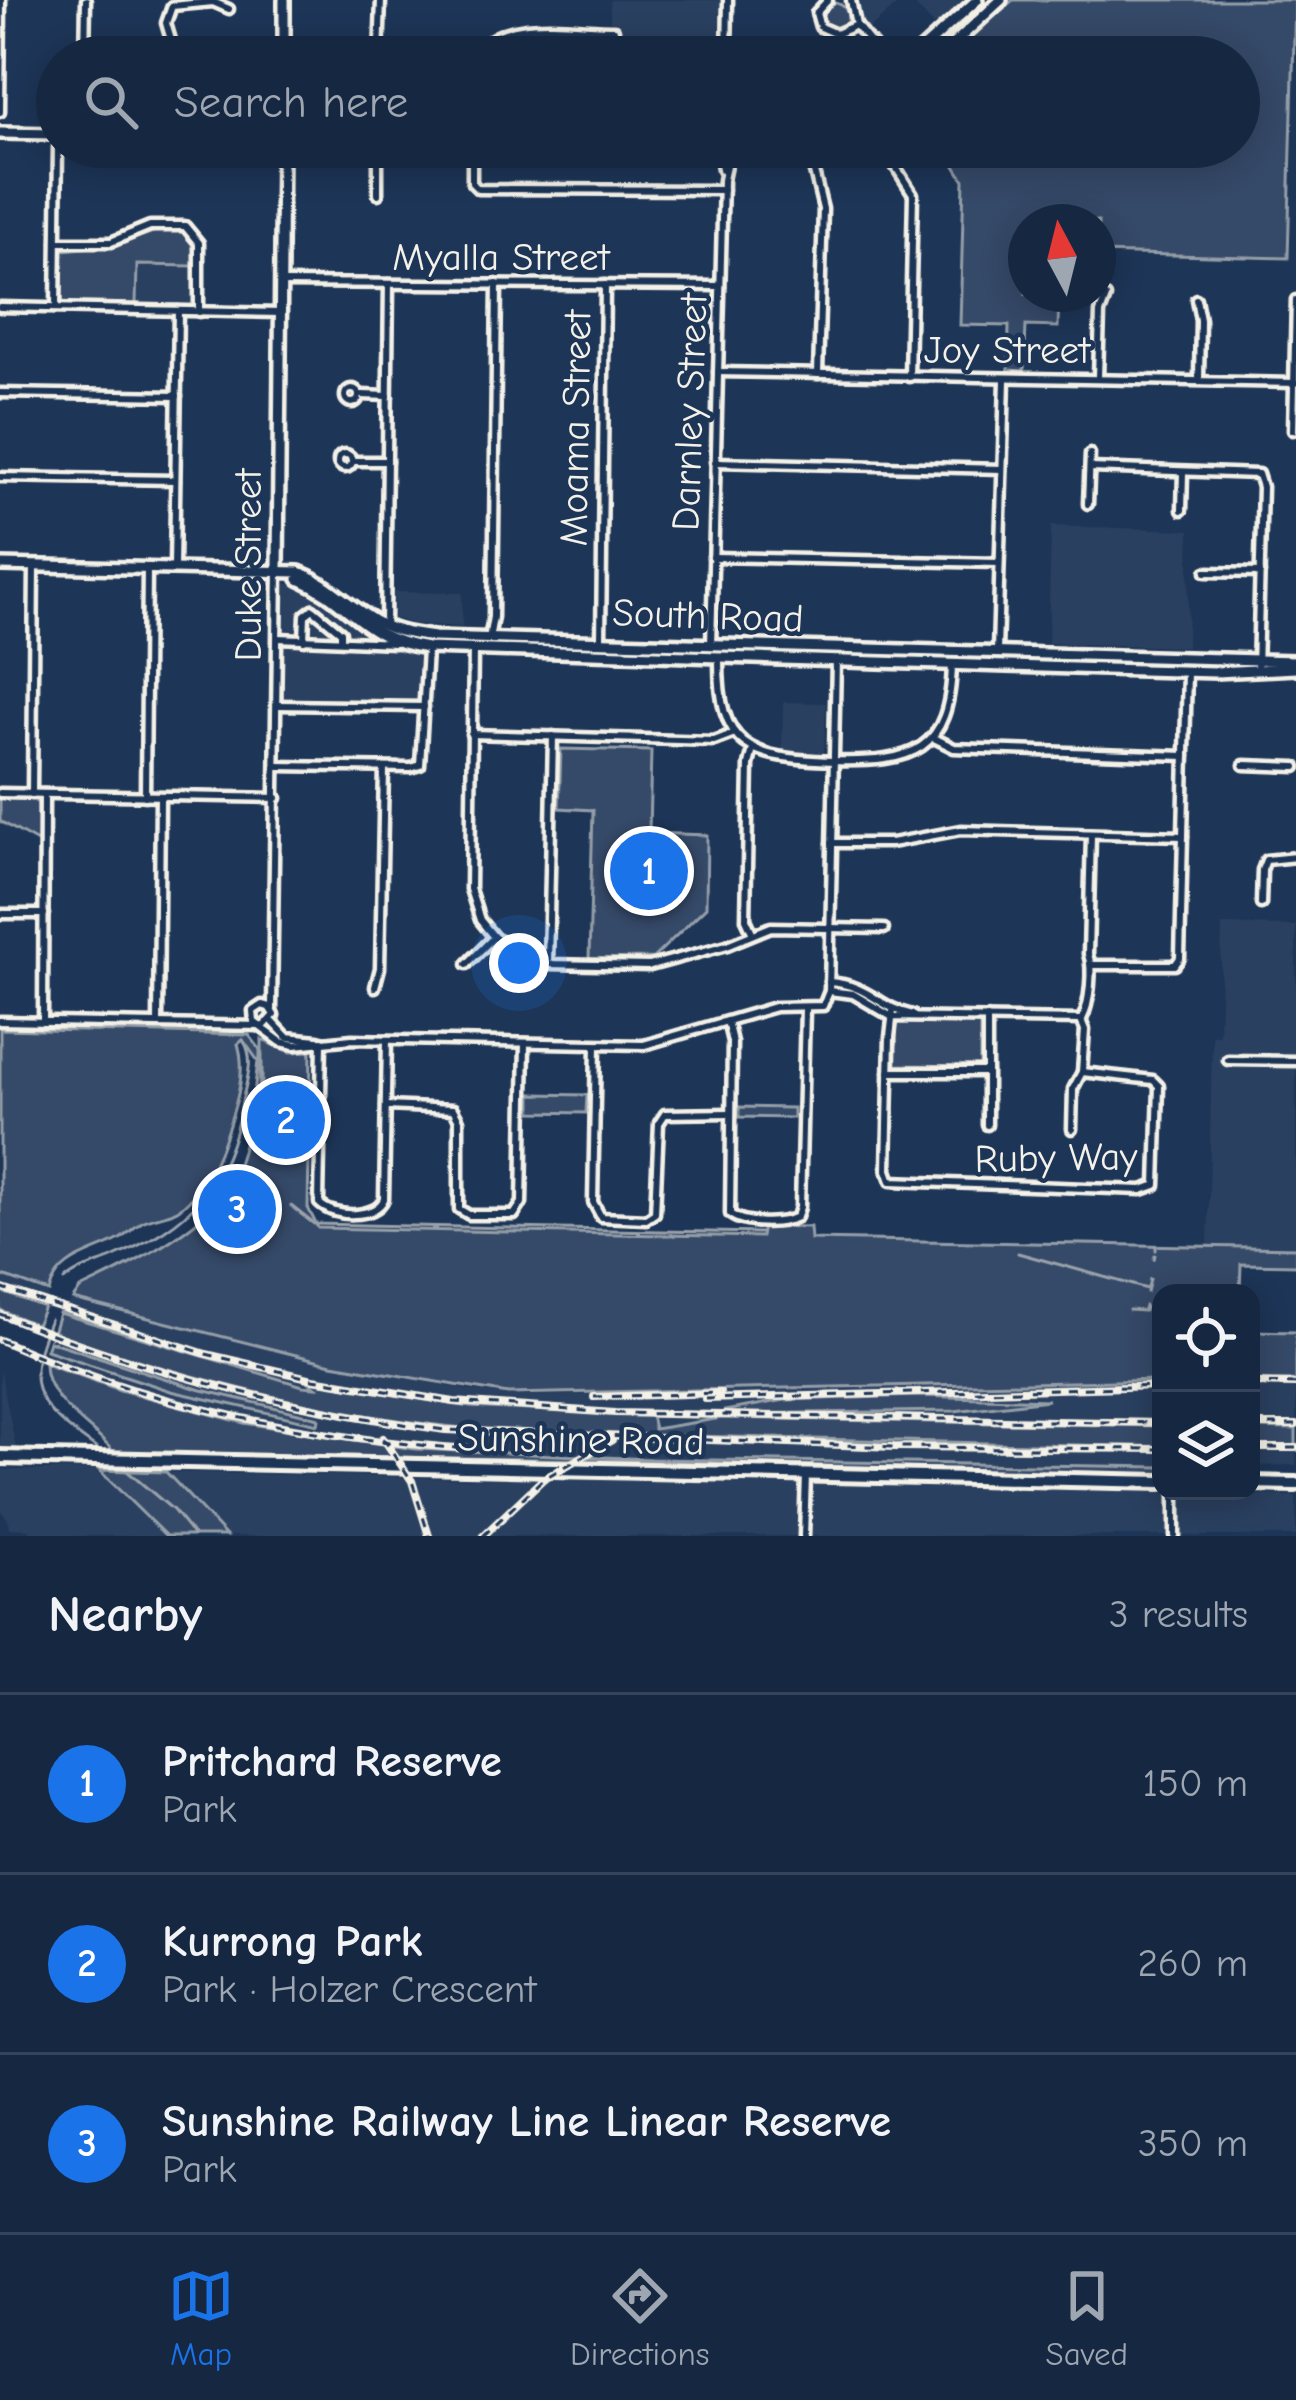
<!DOCTYPE html>
<meta charset="utf-8">
<style>
:root{--surface:#162841;--page:#1f3048;--text:#f1f3f6;--muted:#9ea6b1;--line:#35445a;--accent:#1a73e8}
body{margin:0;font-family:"Comic Neue",sans-serif;background:var(--page);color:var(--text)}
.controls{position:absolute;right:36px;bottom:36px;display:grid;overflow:hidden;border-radius:24px;box-shadow:0 6px 30px #0003}
.controls button{width:108px;height:108px;display:grid;place-items:center;padding:0;border:0;border-bottom:3px solid var(--line);background:var(--surface);color:var(--text);font:60px sans-serif}
.compass{position:absolute;left:1008px;top:204px;width:108px;height:108px;border-radius:50%;background:var(--surface);box-shadow:0 6px 30px #0003;rotate:353deg}
.you{position:absolute;left:519px;top:963px;width:42px;height:42px;margin:-30px;border:9px solid #fff;border-radius:50%;background:#1a73e8;box-shadow:0 0 0 18px #1a73e833}
.badge{display:grid;place-items:center;width:78px;height:78px;border-radius:50%;background:var(--accent);color:#fff;font-size:39px;font-weight:700}
.pin{position:absolute;translate:-50% -50%;border:6px solid #fff;box-shadow:0 3px 12px #0006}
.list{margin:0;padding:0;list-style:none}
h2{display:flex;justify-content:space-between;align-items:center;height:156px;margin:0;padding:0 48px;font-size:51px}
h2 small{font-size:39px;font-weight:400;color:var(--muted)}
.list li{display:grid;grid-template-columns:78px 1fr auto;gap:36px;align-items:center;box-sizing:border-box;height:180px;padding:0 48px;border-top:3px solid var(--line)}
.list b{display:block;font-size:45px;white-space:nowrap}
.list p{margin:0;font-size:39px;white-space:nowrap;color:var(--muted)}
.list em{font-size:39px;font-style:normal;color:var(--muted)}
.icon{flex:none;width:66px;height:66px;fill:none;stroke:currentColor;stroke-width:2;stroke-linecap:round;stroke-linejoin:round}
.map{position:relative;flex:none;width:1296px;height:1536px;overflow:hidden}
.search{position:absolute;background:var(--surface);box-shadow:0 6px 30px #0003;left:36px;right:36px;top:36px;height:132px;display:flex;align-items:center;gap:30px;box-sizing:border-box;padding:0 42px;border-radius:66px;color:var(--muted);font-size:45px}
.sheet{height:696px;background:var(--surface)}
nav{display:flex;justify-content:space-around;align-items:center;box-sizing:border-box;height:168px;border-top:3px solid var(--line);background:var(--surface);font-size:33px;color:var(--muted)}
nav a{display:grid;justify-items:center;gap:6px}
nav .on{color:var(--accent)}
.map>svg:first-child{display:block}
</style>
<div class="map">
<svg width="1296" height="1536" viewBox="0 0 1296 1536">
<rect width="100%" height="100%" fill="#1d3557"/>
<filter id="ink" filterUnits="userSpaceOnUse"><feTurbulence type="fractalNoise" baseFrequency=".00833" numOctaves="2"/><feDisplacementMap in="SourceGraphic" scale="24" xChannelSelector="R" yChannelSelector="G"/><feConvolveMatrix kernelMatrix="1 2 1 2 8 2 1 2 1" color-interpolation-filters="sRGB"/></filter>
<g filter="url(#ink)">
<!-- built -->
<g fill="#2a4060">
<path d="M610 0H720L719 57H480L490 42 508 33 616 34 617 22 610 21Z"/>
<path d="M860 0H898V4L868 30 861 18Z"/>
<path d="M910 0H964L934 26Z"/>
<path d="M137 265 194 266 193 306 136 304Z"/>
<path d="M1051 526 1190 530 1187 647 1048 643Z"/>
<path d="M269 582 295 585 327 602 364 635 434 662V700L269 701Z"/>
<path d="M394 592 462 593V627L414 624 394 618Z"/>
<path d="M783 702 826 703 824 752 782 751Z"/>
<path d="M1222 925 1296 926V1248L1208 1246 1212 1035H1219Z"/>
<path d="M0 1275 49 1292 44 1307 0 1291Z"/>
<path d="M73 1299 332 1364 473 1391 531 1396 1161 1380V1426L722 1418 653 1429 651 1416 515 1411 306 1380 303 1386 59 1313Z"/>
<path d="M53 1333 238 1390 410 1423 515 1432 1161 1447V1467L651 1459 371 1444 244 1423 120 1390 45 1363 46 1350 171 1391 319 1423V1418L198 1389 71 1350 49 1341Z"/>
<path d="M0 1369 16 1448 0 1447Z"/>
<path d="M1251 1381H1296V1429L1251 1428Z"/>
<path d="M1251 1446H1296V1465L1251 1466Z"/>
<path d="M0 1470H99L166 1536H29V1529L9 1528 7 1518 0 1510Z"/>
<path d="M166 1472 491 1479 570 1476 1296 1496V1536H226Z"/>
</g>
<!-- green -->
<g fill="#354a67" stroke="#949ea8" stroke-width="3">
<path d="M1013 0H1295L1288 258 1098 253V222H1026V294H1059L1058 327 1026 326 1024 371 1008 370 1009 326 960 325 964 180 943 147H1239V57H950Z"/>
<circle cx="834" cy="17" r="14"/>
<rect x="666" y="37" width="33" height="20"/>
<path d="M165 228 184 229 193 237 194 266 137 265 136 304 62 303 63 250 115 245Z"/>
<path d="M561 749 651 751 649 833 707 835 706 907 653 958 589 959 593 810 559 808Z"/>
<path d="M0 798 32 799 38 803 39 843 0 821Z"/>
<path d="M896 1022 980 1023V1066L896 1065Z"/>
<path d="M0 1029 249 1035 260 1049 259 1137 262 1139V1040L291 1052 311 1051 308 1208 318 1228 761 1237 763 1226 810 1227 811 1239 1296 1248V1265L1241 1264 1240 1293H1161V1380L508 1394 332 1364 73 1299 80 1289C123 1269 203 1230 226 1189 248 1152 253 1103 258 1061L243 1040 238 1044C246 1071 238 1098 229 1125 218 1157 210 1182 184 1205 171 1217 156 1215 142 1222 134 1227 128 1234 120 1239 94 1254 58 1257 49 1292L0 1275Z"/>
<path d="M532 1094 587 1095 586 1113 532 1112Z"/>
<path d="M739 1107 793 1108V1118L739 1117Z"/>
<path d="M0 1291 44 1307 36 1325 0 1310Z"/>
<path d="M59 1313 303 1386 316 1387 306 1380 470 1407 651 1416 654 1429 722 1418 1161 1426V1447L515 1432C355 1423 204 1384 53 1333Z"/>
<path d="M1251 1331 1296 1332V1381H1251Z"/>
<path d="M49 1341 198 1389 319 1418 318 1424 171 1391 46 1350Z"/>
<path d="M45 1363 120 1390 244 1423 415 1449 651 1459 1161 1467V1475L594 1460 114 1453C94 1426 44 1402 45 1363Z"/>
<path d="M918 1396 1048 1400 954 1411 723 1414 724 1411 785 1400Z"/>
<path d="M1251 1428 1296 1429V1446H1251Z"/>
<path d="M99 1470 166 1472 226 1536H166Z"/>
</g>
<g fill="none" stroke-linecap="round" stroke-linejoin="round">
<!-- stream -->
<g stroke="#9aa2ab" stroke-width="3">
<path d="M291 1206 314 1224 761 1233"/>
<path d="M1156 1250V1247"/>
<path d="M1018 1253 1147 1289"/>
<path d="M1154 1259 1155 1255"/>
<path d="M64 1281C78 1268 97 1265 114 1257 191 1223 227 1187 242 1102 246 1081 256 1059 243 1040"/>
<path d="M1147 1292 1150 1279"/>
<path d="M1129 1310 1144 1311 1145 1306"/>
<path d="M50 1319C17 1397 44 1411 107 1456"/>
<path d="M120 1465 173 1510 194 1536"/>
</g>
<defs>
<g id="street">
<path d="M828 0 816 13 820 27 836 34 856 25"/>
<path d="M851 0 856 25 882 57"/>
<path d="M85 57 86 0"/>
<path d="M176 57 166 23 172 6 213 2 229 9"/>
<path d="M379 57 381 0"/>
<path d="M475 57C498 14 571 30 614 30"/>
<path d="M727 57 728 0"/>
<path d="M0 112 1 0"/>
<path d="M472 147V183L478 189 723 190"/>
<path d="M719 147 722 170"/>
<path d="M808 147 823 209 818 374"/>
<path d="M883 147 913 194 909 377"/>
<path d="M378 194V147"/>
<path d="M57 242H111L150 226H185L199 243V312"/>
<path d="M281 283 720 286"/>
<path d="M1196 299 1200 320 1199 379"/>
<path d="M0 307 281 313"/>
<path d="M56 308 58 147"/>
<path d="M718 372 1296 383"/>
<path d="M1098 377 1100 313 1106 297"/>
<circle cx="352" cy="396" r="7"/>
<path d="M0 393 177 396"/>
<path d="M362 395 388 396"/>
<path d="M1293 430 1296 300"/>
<circle cx="345" cy="461" r="7"/>
<path d="M352 461H387"/>
<path d="M715 462 1002 469"/>
<path d="M1090 468 1258 474 1262 487 1257 670"/>
<path d="M0 477 175 480"/>
<path d="M1088 504 1090 454"/>
<path d="M1182 510 1183 472"/>
<path d="M713 557 999 563"/>
<path d="M174 568 178 311"/>
<path d="M1206 572 1260 573"/>
<path d="M385 626 389 284"/>
<path d="M278 638 395 643"/>
<path d="M489 639 493 617 497 284"/>
<path d="M304 640 305 615 313 609 341 632V640"/>
<path d="M601 641 605 285"/>
<path d="M711 646 723 180 730 147"/>
<path d="M473 649 470 889 480 920 494 937 521 957 548 964 650 966 727 945 771 927 884 929"/>
<path d="M997 652 1005 380"/>
<path d="M719 657C718 749 749 758 833 761 913 763 950 752 952 664"/>
<path d="M278 705 424 707"/>
<path d="M471 734 714 741 735 733"/>
<path d="M934 738 954 748 1185 756"/>
<path d="M1244 765 1296 767"/>
<path d="M277 766 411 768 420 765 427 650"/>
<path d="M0 793 277 798"/>
<path d="M32 794 34 565"/>
<path d="M145 796 147 567"/>
<path d="M832 843H891L961 830 1183 836"/>
<path d="M1261 904 1262 870 1266 860 1296 857"/>
<path d="M0 914H44"/>
<path d="M752 932 746 919 749 765 753 749"/>
<path d="M467 964 494 937"/>
<path d="M548 964 553 736"/>
<path d="M1092 965H1175L1180 958 1187 671"/>
<path d="M829 982C870 985 878 1008 913 1015"/>
<path d="M375 987 380 968 384 768"/>
<path d="M829 991 853 994 892 1017 1081 1020 1085 1030 1082 1072 1153 1080 1159 1086 1156 1185 1142 1190 891 1181 887 1170 890 1037 893 1011"/>
<path d="M272 1009 278 570"/>
<path d="M1082 1019C1090 1004 1093 968 1088 954L1091 834"/>
<path d="M0 1021 260 1026"/>
<path d="M727 1021 732 1042 730 1214C744 1225 781 1225 797 1217L800 1207 805 1009"/>
<path d="M43 1022 44 794"/>
<path d="M273 1022 287 1037 318 1040"/>
<path d="M158 1023 160 797"/>
<path d="M264 1026 274 1015 269 1007 262 1005 253 1011 254 1022 281 1042 295 1045 352 1039 644 1045 775 1007 823 1006 829 991 836 660"/>
<path d="M322 1041 319 1203C333 1218 376 1219 384 1199L387 1040"/>
<path d="M596 1045 593 1202 601 1217 646 1219 655 1213 659 1123 665 1114 730 1113"/>
<path d="M1228 1060 1296 1061"/>
<path d="M889 1072H987V1018"/>
<path d="M987 1072V1125"/>
<path d="M386 1106 453 1109 459 1120V1209L469 1215H514L522 1203 525 1043"/>
<path d="M1072 1129 1073 1089 1082 1072"/>
<path d="M804 1536 806 1475"/>
<path d="M1175 1536V1491"/>
</g>
<g id="secondary">
<path d="M284 57V0"/>
<path d="M914 57 977 0"/>
<path d="M939 57 1001 0"/>
<path d="M0 133 57 134"/>
<path d="M0 565 299 572C326 582 343 601 367 616 386 630 410 634 434 637L1296 661"/>
<path d="M278 570 282 147"/>
<path d="M299 579C353 602 359 638 427 648L1105 669 1216 672 1296 668"/>
</g>
<g id="primary">
<path d="M0 1457 1161 1482"/>
<path d="M1251 1483 1296 1484"/>
</g>
</defs>
<!-- street casing -->
<use href="#street" stroke="#f4f1e8" stroke-width="15"/>
<!-- secondary casing -->
<use href="#secondary" stroke="#f4f1e8" stroke-width="18"/>
<!-- primary casing -->
<use href="#primary" stroke="#f4f1e8" stroke-width="20"/>
<!-- street -->
<use href="#street" stroke="#1d3557" stroke-width="6"/>
<!-- secondary -->
<use href="#secondary" stroke="#1d3557" stroke-width="9"/>
<!-- primary -->
<use href="#primary" stroke="#1d3557" stroke-width="10"/>
<defs>
<g id="rail">
<path d="M0 1288 206 1354 313 1379 454 1402 615 1413 1161 1423"/>
<path d="M0 1314C143 1372 292 1410 445 1430L894 1447 1161 1449"/>
<path d="M0 1340C150 1406 308 1439 471 1449"/>
<path d="M1251 1383 1296 1384"/>
<path d="M594 1397 720 1393"/>
<path d="M705 1399 1161 1386"/>
<path d="M1251 1425H1296"/>
<path d="M383 1438 412 1481 429 1536"/>
<path d="M1251 1448H1296"/>
<path d="M483 1536 543 1479 612 1440"/>
</g>
</defs>
<!-- rail casing -->
<use href="#rail" stroke="#f4f1e8" stroke-width="8"/>
<!-- rail -->
<use href="#rail" stroke="#1d3557" stroke-width="3" stroke-dasharray="9" stroke-linecap="butt"/>
</g>
</g>
<g text-anchor="middle" dominant-baseline="central" stroke-width="9" stroke-linejoin="round" paint-order="stroke">
<!-- street labels -->
<g font-size="39" fill="#f4f1e8" stroke="#1d3557">
<text x="501" y="257">Myalla Street</text>
<text x="1007" y="350">Joy Street</text>
<text transform="translate(690 412) rotate(-88)">Darnley Street</text>
<text transform="translate(576 428) rotate(-89)">Moama Street</text>
<text transform="translate(248 565) rotate(-90)">Duke Street</text>
<text transform="translate(708 616) rotate(2)">South Road</text>
<text transform="translate(1056 1158) rotate(-1)">Ruby Way</text>
<text transform="translate(581 1440) rotate(1)">Sunshine Road</text>
</g>
</g>
</svg>
<div class="controls">
<button><svg class="icon" aria-label="locate" viewBox="0 0 24 24"><circle cx="12" cy="12" r="6"/><path d="M12 2v4M12 18v4M2 12h4M18 12h4"/></svg></button>
<button><svg class="icon" aria-label="layers" viewBox="0 0 24 24"><path d="M12 4l9 5-9 5-9-5zM3 14l9 5 9-5"/></svg></button>
</div>
<svg class="compass" viewBox="-18 -18 36 36"><path d="M0-13l5 13h-10z" fill="#e53935"/><path d="M0 13l5-13h-10z" fill="#9ea6b1"/></svg>
<div class="you"></div>
<div class="pin badge" style="left:649px;top:871px">1</div>
<div class="pin badge" style="left:286px;top:1120px">2</div>
<div class="pin badge" style="left:237px;top:1209px">3</div>
<div class="search"><svg class="icon" aria-label="search" viewBox="0 0 24 24"><circle cx="10" cy="10" r="6"/><path d="M15 15l6 6"/></svg>Search here</div>
</div>
<section class="sheet">
<h2>Nearby<small>3 results</small></h2>
<ul class="list">
<li><span class="badge">1</span><div><b>Pritchard Reserve</b><p>Park</p></div><em>150 m</em></li>
<li><span class="badge">2</span><div><b>Kurrong Park</b><p>Park · Holzer Crescent</p></div><em>260 m</em></li>
<li><span class="badge">3</span><div><b>Sunshine Railway Line Linear Reserve</b><p>Park</p></div><em>350 m</em></li>
</ul>
</section>
<nav>
<a class="on"><svg class="icon" aria-label="map" viewBox="0 0 24 24"><path d="M3 6l6-2 6 2 6-2v14l-6 2-6-2-6 2zM9 4v14M15 6v14"/></svg>Map</a>
<a><svg class="icon" aria-label="directions" viewBox="0 0 24 24"><path d="M12 3l9 9-9 9-9-9zM9 14v-3h6M13 9l2 2-2 2"/></svg>Directions</a>
<a><svg class="icon" aria-label="saved" viewBox="0 0 24 24"><path d="M7 4h10v16l-5-4-5 4z"/></svg>Saved</a>
</nav>
